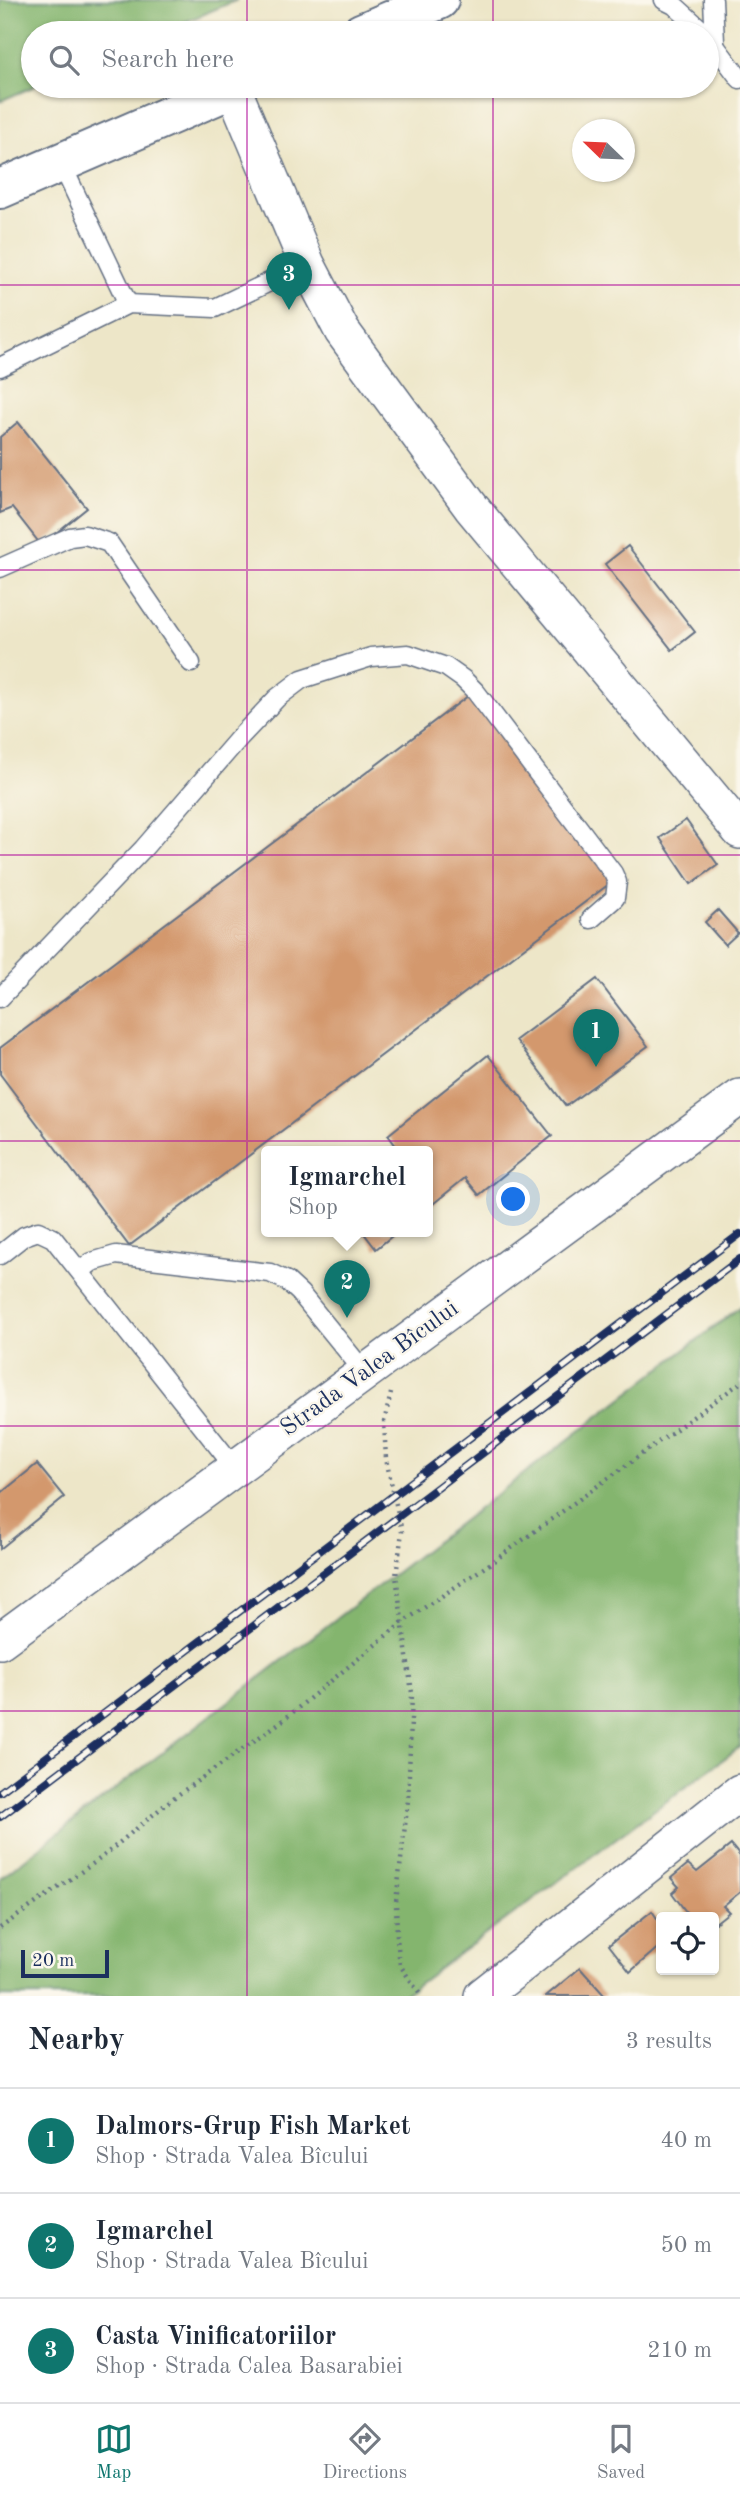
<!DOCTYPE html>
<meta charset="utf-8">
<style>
:root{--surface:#fff;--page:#f6f6f7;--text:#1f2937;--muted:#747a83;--line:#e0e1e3;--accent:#0f766e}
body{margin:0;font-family:"Old Standard TT",serif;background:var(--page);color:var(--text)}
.controls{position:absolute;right:21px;bottom:21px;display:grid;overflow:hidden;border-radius:7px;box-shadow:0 2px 5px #0004}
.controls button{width:63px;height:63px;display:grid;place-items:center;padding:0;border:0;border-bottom:2px solid var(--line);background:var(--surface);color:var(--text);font:35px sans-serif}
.compass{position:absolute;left:572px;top:119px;width:63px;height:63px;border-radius:50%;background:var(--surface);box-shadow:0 2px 5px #0004;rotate:293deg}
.scale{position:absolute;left:21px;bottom:18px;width:88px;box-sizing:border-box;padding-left:7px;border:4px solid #1b2f5e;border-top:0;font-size:19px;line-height:24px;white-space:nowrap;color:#1b2f5e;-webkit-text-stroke:5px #fbf7ec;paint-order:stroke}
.you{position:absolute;left:514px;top:1200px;width:24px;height:24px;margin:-18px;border:5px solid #fff;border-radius:50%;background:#1a73e8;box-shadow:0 0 0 10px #1a73e833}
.badge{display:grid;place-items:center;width:46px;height:46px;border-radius:50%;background:var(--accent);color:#fff;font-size:23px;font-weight:700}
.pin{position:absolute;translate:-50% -58px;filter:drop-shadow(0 2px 4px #0008)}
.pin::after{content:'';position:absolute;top:37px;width:24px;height:21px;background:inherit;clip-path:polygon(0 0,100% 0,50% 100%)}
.popup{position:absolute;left:261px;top:1146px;width:172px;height:91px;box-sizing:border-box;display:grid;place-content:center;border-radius:7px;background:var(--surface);filter:drop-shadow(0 2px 5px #0005);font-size:23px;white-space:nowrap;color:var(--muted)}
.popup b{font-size:26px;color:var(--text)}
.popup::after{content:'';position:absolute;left:50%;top:100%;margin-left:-14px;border:14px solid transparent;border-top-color:var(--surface)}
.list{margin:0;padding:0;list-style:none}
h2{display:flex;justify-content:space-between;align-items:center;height:91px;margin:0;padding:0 28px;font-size:30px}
h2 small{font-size:23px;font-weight:400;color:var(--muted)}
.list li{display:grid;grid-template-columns:46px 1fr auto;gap:21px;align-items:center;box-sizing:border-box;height:105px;padding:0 28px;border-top:2px solid var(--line)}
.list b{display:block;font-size:26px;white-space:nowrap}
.list p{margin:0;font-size:23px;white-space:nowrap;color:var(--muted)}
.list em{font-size:23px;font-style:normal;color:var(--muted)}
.icon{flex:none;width:38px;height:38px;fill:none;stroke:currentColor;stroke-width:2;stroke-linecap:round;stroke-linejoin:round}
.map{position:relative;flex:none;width:740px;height:1996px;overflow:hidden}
.search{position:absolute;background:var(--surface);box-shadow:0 2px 5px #0004;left:21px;right:21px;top:21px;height:77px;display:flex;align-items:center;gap:18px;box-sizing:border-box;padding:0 24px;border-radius:38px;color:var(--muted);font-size:26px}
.sheet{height:406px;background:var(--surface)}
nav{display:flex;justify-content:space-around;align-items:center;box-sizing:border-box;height:98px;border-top:2px solid var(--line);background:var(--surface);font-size:19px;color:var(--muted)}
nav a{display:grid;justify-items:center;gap:4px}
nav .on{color:var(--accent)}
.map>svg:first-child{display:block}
</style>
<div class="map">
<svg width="740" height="1996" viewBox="0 0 740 1996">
<rect width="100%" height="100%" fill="#fbf7ec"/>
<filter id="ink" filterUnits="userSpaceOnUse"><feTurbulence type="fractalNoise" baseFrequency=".0143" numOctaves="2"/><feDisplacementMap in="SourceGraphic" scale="14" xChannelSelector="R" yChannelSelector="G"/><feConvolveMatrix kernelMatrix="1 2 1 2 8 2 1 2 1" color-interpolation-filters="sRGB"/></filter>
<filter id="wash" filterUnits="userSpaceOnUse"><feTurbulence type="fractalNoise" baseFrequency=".00686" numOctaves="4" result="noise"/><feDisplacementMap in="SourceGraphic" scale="28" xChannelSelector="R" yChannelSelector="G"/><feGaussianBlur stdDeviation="1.57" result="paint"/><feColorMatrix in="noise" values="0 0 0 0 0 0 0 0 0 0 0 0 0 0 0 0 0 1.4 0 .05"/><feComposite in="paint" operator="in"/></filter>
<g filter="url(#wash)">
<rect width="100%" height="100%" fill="#ede6c8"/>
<!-- forest -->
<g fill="#84b56e" stroke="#507266" stroke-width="2">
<path d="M0 0H237L159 33H33L35 86 0 101Z"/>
<path d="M740 1307V1747L402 1996H0V1878Z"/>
</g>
<g id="blocks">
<!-- building -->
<g fill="#d3986d">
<path d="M18 422 87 508 41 545 12 508 0 513V437Z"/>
<path d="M628 546 695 632 672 650 605 564Z"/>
<path d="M472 693 613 881 129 1246 0 1074V1048Z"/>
<path d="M686 820 718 865 691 884 660 838Z"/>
<path d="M718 910 738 933 725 945 705 922Z"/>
<path d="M597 979 648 1046 566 1106 516 1040Z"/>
<path d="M488 1055 552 1136 479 1195 465 1178 428 1208V1152H388L396 1146 388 1135Z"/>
<path d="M363 1232H397L376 1249Z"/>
<path d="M37 1464 64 1497 0 1549V1494Z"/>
<path d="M731 1845 740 1856V1892L723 1906 729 1912 714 1924V1917H690L672 1893 679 1887 671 1878 688 1864 697 1872Z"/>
<path d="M652 1911 661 1924V1945L630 1972 609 1945Z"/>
<path d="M580 1968 605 1996H546Z"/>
</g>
</g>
</g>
<g filter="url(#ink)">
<use href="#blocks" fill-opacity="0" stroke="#646f83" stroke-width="2"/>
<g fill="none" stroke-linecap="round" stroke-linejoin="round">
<defs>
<g id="service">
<path d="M664 0 674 5 705 33"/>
<path d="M713 0 715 42"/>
<path d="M707 35 740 79"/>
<path d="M61 163 128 304"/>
<path d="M0 367 128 304 215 308 307 264"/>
<path d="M0 568 70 537 85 535 109 543 191 663"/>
<path d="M0 998 143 849 240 737 277 698 302 679 371 657 408 654 446 667 463 679 476 692 613 873 617 882 615 898 591 919"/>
<path d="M0 1255 24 1236 38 1231 53 1238 235 1468"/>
<path d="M80 1271 92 1262 116 1255 270 1273 287 1281 300 1293 366 1374"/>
</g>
<g id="minor">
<path d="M233 88 307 264 342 331 471 507 740 831"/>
<path d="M0 1641 740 1097"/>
<path d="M482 1996 740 1792"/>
</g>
<g id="primary">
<path d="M361 33 439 0"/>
<path d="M0 189 238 86"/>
</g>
</defs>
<!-- service casing -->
<use href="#service" stroke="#646f83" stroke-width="21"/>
<!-- minor casing -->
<use href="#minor" stroke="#646f83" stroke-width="38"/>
<!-- primary casing -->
<use href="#primary" stroke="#646f83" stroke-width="42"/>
<!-- path -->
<g stroke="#646f83" stroke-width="4.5" stroke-dasharray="2 5" stroke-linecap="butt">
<path d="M391 1393 384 1422 386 1459 402 1532 396 1576 412 1693 408 1800 396 1902 397 1938 400 1965 421 1996"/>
<path d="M0 1928 101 1858 172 1799 282 1721 403 1622 491 1563 740 1383"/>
</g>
<!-- service -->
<use href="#service" stroke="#fff" stroke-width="18"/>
<!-- minor -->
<use href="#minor" stroke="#fff" stroke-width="35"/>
<!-- primary -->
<use href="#primary" stroke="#fff" stroke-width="38"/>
<defs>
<g id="rail">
<path d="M0 1792 740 1234"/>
<path d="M0 1817 740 1259"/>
</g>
</defs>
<!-- rail casing -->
<use href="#rail" stroke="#1b2f5e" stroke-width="8"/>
<!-- rail -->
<use href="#rail" stroke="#fbf7ec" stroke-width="5" stroke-dasharray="16" stroke-linecap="butt"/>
</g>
</g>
<!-- grid -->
<path fill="none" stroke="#b5179e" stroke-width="2" stroke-opacity="0.55" d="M247 0V33M493 0V33M247 86V1996M493 86V1996M0 285H740M0 570H740M0 855H740M0 1141H740M0 1426H740M0 1711H740"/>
<g text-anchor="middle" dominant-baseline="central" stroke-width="5" stroke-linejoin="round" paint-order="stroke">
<!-- street labels -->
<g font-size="24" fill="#1b2f5e" stroke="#fbf7ec">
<text transform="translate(370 1369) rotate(-36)">Strada Valea Bîcului</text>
</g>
</g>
</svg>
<div class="controls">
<button><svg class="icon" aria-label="locate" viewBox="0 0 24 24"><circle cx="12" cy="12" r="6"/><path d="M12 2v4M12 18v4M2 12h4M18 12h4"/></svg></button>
</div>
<svg class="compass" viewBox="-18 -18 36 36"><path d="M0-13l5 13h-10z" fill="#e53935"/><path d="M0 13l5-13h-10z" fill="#747a83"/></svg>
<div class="scale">20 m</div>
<div class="you"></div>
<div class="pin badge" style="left:596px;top:1067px">1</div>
<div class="pin badge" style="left:347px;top:1318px">2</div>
<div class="popup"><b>Igmarchel</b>Shop</div>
<div class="pin badge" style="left:289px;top:310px">3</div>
<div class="search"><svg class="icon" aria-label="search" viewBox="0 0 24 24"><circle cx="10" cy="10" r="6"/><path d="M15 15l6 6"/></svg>Search here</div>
</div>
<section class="sheet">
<h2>Nearby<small>3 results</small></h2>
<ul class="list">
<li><span class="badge">1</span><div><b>Dalmors-Grup Fish Market</b><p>Shop · Strada Valea Bîcului</p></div><em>40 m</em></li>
<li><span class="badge">2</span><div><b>Igmarchel</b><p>Shop · Strada Valea Bîcului</p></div><em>50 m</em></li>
<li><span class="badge">3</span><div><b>Casta Vinificatoriilor</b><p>Shop · Strada Calea Basarabiei</p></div><em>210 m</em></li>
</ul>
</section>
<nav>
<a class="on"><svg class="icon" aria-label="map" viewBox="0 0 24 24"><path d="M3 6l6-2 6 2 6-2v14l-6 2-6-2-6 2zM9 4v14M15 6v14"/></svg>Map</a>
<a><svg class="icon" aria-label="directions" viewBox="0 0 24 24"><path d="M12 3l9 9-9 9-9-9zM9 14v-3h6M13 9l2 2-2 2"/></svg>Directions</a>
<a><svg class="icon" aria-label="saved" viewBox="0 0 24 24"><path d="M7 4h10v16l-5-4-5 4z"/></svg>Saved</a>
</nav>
